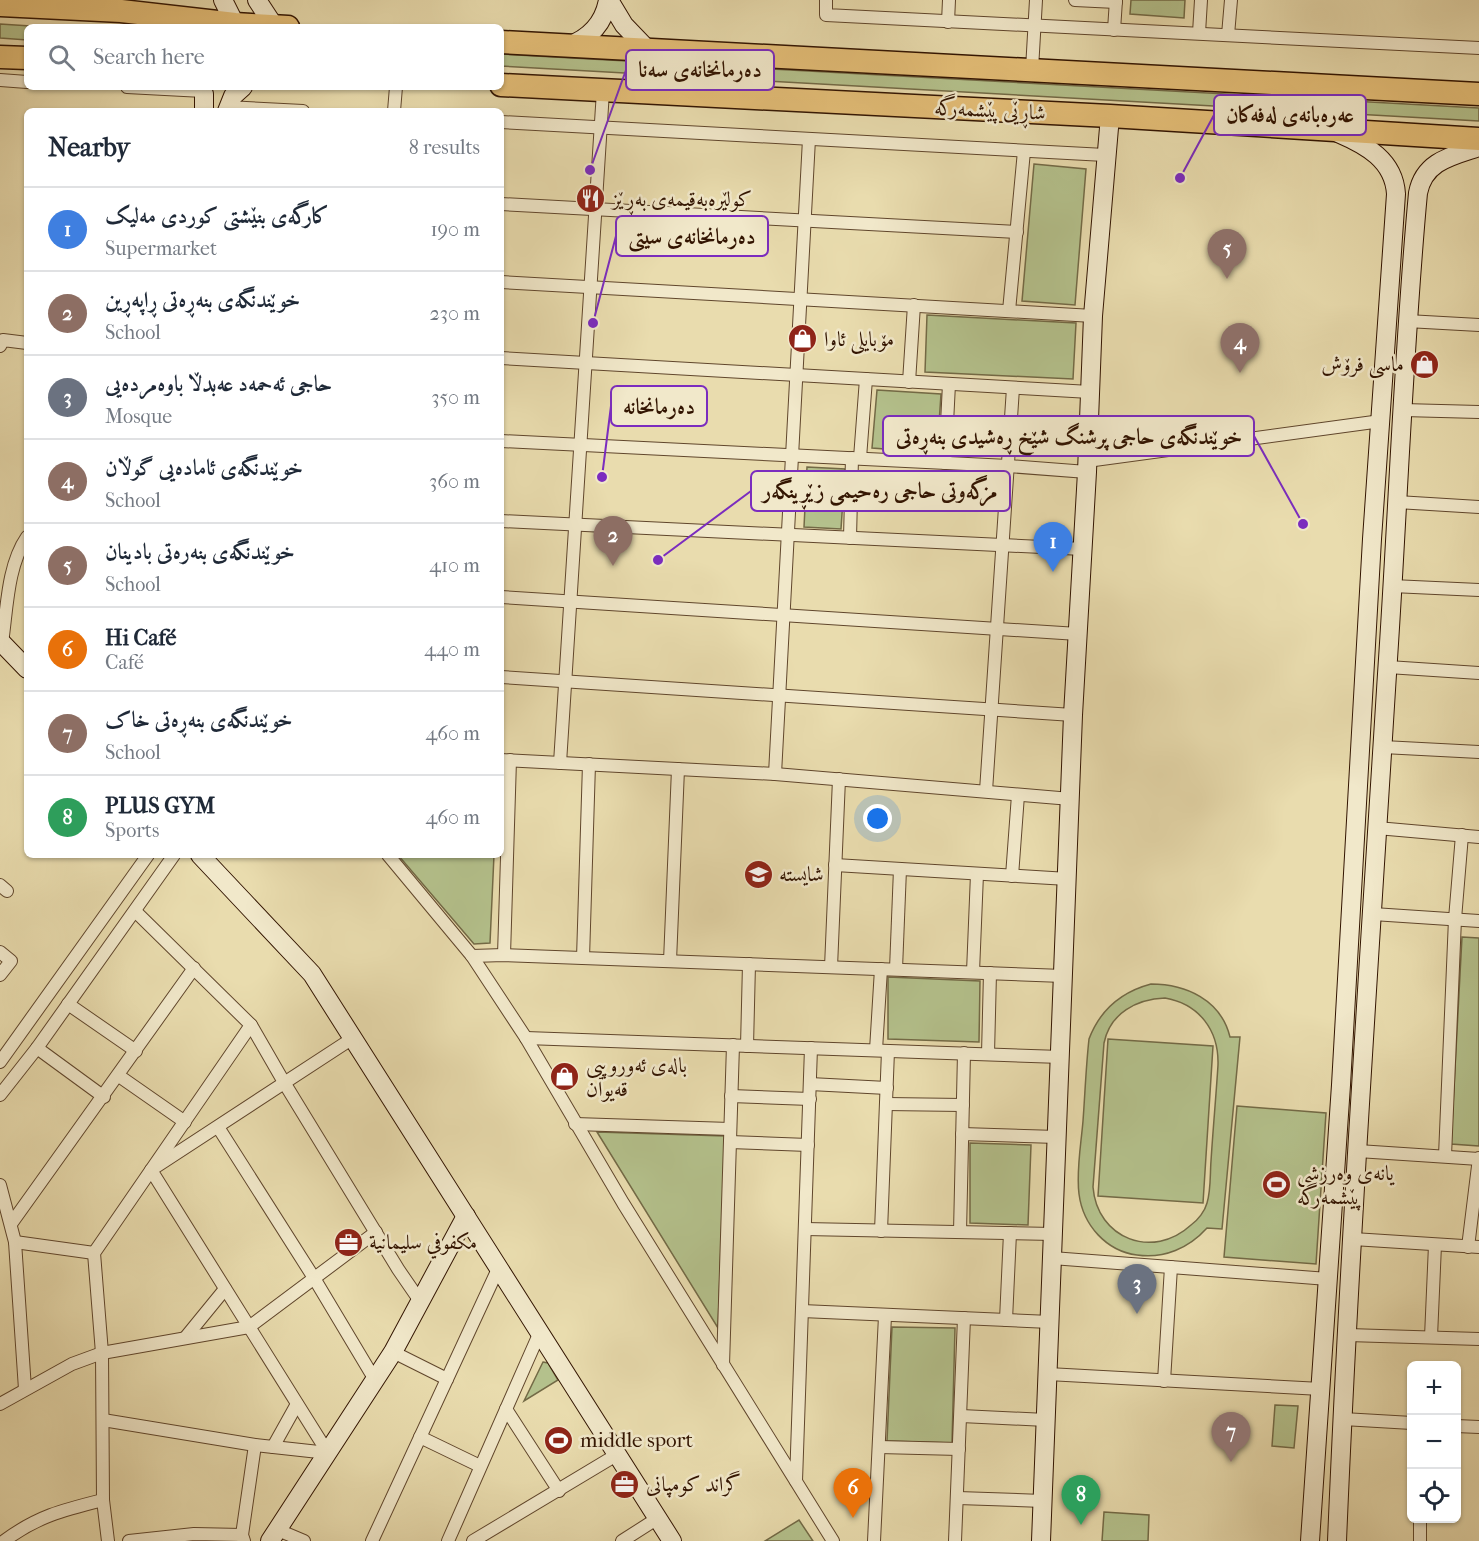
<!DOCTYPE html>
<meta charset="utf-8">
<style>
:root{--surface:#fff;--page:#f2f2f3;--text:#1f2937;--muted:#747a83;--line:#e0e1e3;--accent:#b45309}
body{margin:0;font-family:"IM FELL French Canon",Amiri,serif;background:var(--page);color:var(--text)}
.controls{position:absolute;right:18px;bottom:18px;display:grid;overflow:hidden;border-radius:9px;box-shadow:0 2px 4px #0004}
.controls button{width:54px;height:54px;display:grid;place-items:center;padding:0;border:0;border-bottom:2px solid var(--line);background:var(--surface);color:var(--text);font:30px sans-serif}
.you{position:absolute;left:878px;top:819px;width:21px;height:21px;margin:-15px;border:4px solid #fff;border-radius:50%;background:#1a73e8;box-shadow:0 0 0 9px #1a73e833}
.badge{display:grid;place-items:center;width:39px;height:39px;border-radius:50%;background:var(--accent);color:#fff;font-size:20px;font-weight:700}
.pin{position:absolute;translate:-50% -50px;filter:drop-shadow(0 2px 3px #0008)}
.pin::after{content:'';position:absolute;top:32px;width:21px;height:18px;background:inherit;clip-path:polygon(0 0,100% 0,50% 100%)}
.list{margin:0;padding:0;list-style:none}
h2{display:flex;justify-content:space-between;align-items:center;height:78px;margin:0;padding:0 24px;font-size:26px}
h2 small{font-size:20px;font-weight:400;color:var(--muted)}
.list li{display:grid;grid-template-columns:39px 1fr auto;gap:18px;align-items:center;box-sizing:border-box;height:84px;padding:0 24px;border-top:2px solid var(--line)}
.list b{display:block;font-size:22px;white-space:nowrap}
.list p{margin:0;font-size:20px;white-space:nowrap;color:var(--muted)}
.list em{font-size:20px;font-style:normal;color:var(--muted)}
.icon{flex:none;width:33px;height:33px;fill:none;stroke:currentColor;stroke-width:2;stroke-linecap:round;stroke-linejoin:round}
.map{position:relative;flex:none;width:1479px;height:1541px;overflow:hidden}
.search{position:absolute;background:var(--surface);box-shadow:0 2px 4px #0004;left:24px;top:24px;width:480px;height:66px;display:flex;align-items:center;gap:15px;box-sizing:border-box;padding:0 21px;border-radius:9px;color:var(--muted);font-size:22px}
.panel{position:absolute;background:var(--surface);box-shadow:0 2px 4px #0004;left:24px;top:108px;width:480px;height:750px;border-radius:9px}
.map>svg:first-child{display:block}
</style>
<div class="map">
<svg width="1479" height="1541" viewBox="0 0 1479 1541">
<rect width="100%" height="100%" fill="#e9dcae"/>
<filter id="stains"><feTurbulence type="fractalNoise" baseFrequency=".00333" numOctaves="4"/><feColorMatrix values="0 0 0 0 .2 0 0 0 0 .09 0 0 0 0 .02 0 0 0 .5 -.17"/></filter>
<radialGradient id="worn" r=".72"><stop offset=".6" stop-color="#630" stop-opacity="0"/><stop offset="1" stop-color="#630" stop-opacity=".3"/></radialGradient>
<!-- green -->
<g fill="#b4c18c" stroke="#736a46" stroke-width="1.5" fill-rule="evenodd">
<path d="M1131 0H1185L1184 18 1130 14Z"/>
<path d="M0 24 46 27H27V40L0 38Z"/>
<path d="M501 54 1479 108V121L501 66Z"/>
<path d="M1034 164 1086 169 1075 305 1022 301Z"/>
<path d="M927 315 1076 323 1073 379 925 372Z"/>
<path d="M877 390 941 394 937 453 872 448Z"/>
<path d="M807 467 845 469 841 529 804 527Z"/>
<path d="M398 855H494L490 943 474 944Z"/>
<path d="M1462 937 1479 938V1146L1451 1144Z"/>
<path d="M888 977 980 981 979 1042 888 1039Z"/>
<path d="M1151 984C1186 984 1221 1000 1230 1037H1240L1222 1229 1207 1228C1189 1248 1164 1259 1137 1255 1106 1251 1083 1225 1079 1194 1076 1171 1081 1145 1083 1121 1085 1094 1086 1066 1089 1039 1100 1010 1121 992 1151 984ZM1165 998C1199 1004 1219 1030 1218 1065 1216 1097 1213 1129 1211 1161 1210 1174 1211 1190 1207 1203 1205 1211 1198 1220 1191 1225 1153 1260 1097 1239 1093 1187L1104 1043C1110 1013 1137 999 1165 998Z"/>
<path d="M1108 1039 1213 1046 1203 1203 1098 1196Z"/>
<path d="M1237 1106 1326 1113 1316 1264 1224 1257Z"/>
<path d="M597 1132 725 1136 718 1328Z"/>
<path d="M970 1143 1031 1145 1028 1225 970 1223Z"/>
<path d="M892 1327 955 1328 952 1443 887 1441Z"/>
<path d="M543 1362 548 1363 558 1380 524 1401Z"/>
<path d="M1275 1405 1298 1406 1294 1448 1272 1446Z"/>
<path d="M1104 1512 1149 1515 1148 1541H1102Z"/>
<path d="M799 1520 813 1541H765Z"/>
</g>
<g fill="none" stroke-linecap="round" stroke-linejoin="round">
<defs>
<g id="street">
<path d="M826 0V15L1479 48"/>
<path d="M1075 0 1116 2"/>
<path d="M948 22 949 0"/>
<path d="M1114 30 1116 0"/>
<path d="M1199 33 1201 0"/>
<path d="M1228 35 1231 0"/>
<path d="M1032 69 1036 0"/>
<path d="M0 80 27 82"/>
<path d="M127 87 203 91"/>
<path d="M227 107 303 111"/>
<path d="M394 111 396 87"/>
<path d="M501 122 1105 155"/>
<path d="M501 204 1017 232"/>
<path d="M501 282 1093 316"/>
<path d="M1009 311 1024 151"/>
<path d="M1407 321 1479 325"/>
<path d="M0 346 3 340 27 343"/>
<path d="M501 358 1090 392"/>
<path d="M909 382 914 305"/>
<path d="M1403 410 1479 412"/>
<path d="M501 441 1008 466 1087 472"/>
<path d="M860 458 866 379"/>
<path d="M1087 461 1381 421"/>
<path d="M945 463 949 384"/>
<path d="M1397 502 1479 507"/>
<path d="M501 521 1083 549"/>
<path d="M850 538 852 458"/>
<path d="M1392 586 1479 590"/>
<path d="M501 597 1078 634"/>
<path d="M0 647 2 643C7 610 7 566 27 537"/>
<path d="M1388 667 1479 673"/>
<path d="M501 677 1073 715"/>
<path d="M1383 747 1479 752"/>
<path d="M501 760 775 774 1071 799"/>
<path d="M560 763 603 91"/>
<path d="M775 774 809 139"/>
<path d="M986 791 1013 388"/>
<path d="M1377 828 1479 837"/>
<path d="M388 855 472 956 526 1038 623 1203 833 1541"/>
<path d="M835 865 1068 879"/>
<path d="M1012 876 1018 795"/>
<path d="M0 885 7 891"/>
<path d="M135 911 251 1025 285 1084 398 1269 420 1301"/>
<path d="M1373 914 1479 921"/>
<path d="M0 952 11 961 0 975"/>
<path d="M504 955 510 760"/>
<path d="M472 956 504 955 1063 976"/>
<path d="M583 958 589 764"/>
<path d="M670 961 678 769"/>
<path d="M831 967 839 779"/>
<path d="M896 969 900 869"/>
<path d="M973 972 977 874"/>
<path d="M68 1004 136 1051"/>
<path d="M526 1038 1061 1057"/>
<path d="M747 1046 749 964"/>
<path d="M37 1048 104 1097"/>
<path d="M876 1050 881 969"/>
<path d="M988 1054 990 973"/>
<path d="M0 1062 148 855"/>
<path d="M119 1076 185 1122"/>
<path d="M810 1084 887 1088"/>
<path d="M0 1095 37 1048 174 855"/>
<path d="M731 1096 810 1099"/>
<path d="M886 1104 963 1105"/>
<path d="M575 1124 730 1129"/>
<path d="M218 1127 314 1278 375 1380"/>
<path d="M962 1134 1057 1137"/>
<path d="M730 1142 808 1145"/>
<path d="M1358 1151 1479 1159"/>
<path d="M1445 1156 1455 919 1462 835"/>
<path d="M0 1185 15 1242 25 1389"/>
<path d="M11 1224 194 968"/>
<path d="M805 1229 1053 1234"/>
<path d="M881 1231 888 1051"/>
<path d="M960 1232 964 1053"/>
<path d="M1353 1239 1479 1247"/>
<path d="M15 1242 94 1253"/>
<path d="M1468 1247 1479 1158"/>
<path d="M1052 1258 1328 1279"/>
<path d="M802 1311 1050 1322"/>
<path d="M1006 1320 1010 1233"/>
<path d="M1348 1335 1479 1339"/>
<path d="M1431 1337 1435 1245"/>
<path d="M185 1338 225 1289"/>
<path d="M393 1352 447 1379"/>
<path d="M723 1365 733 1045"/>
<path d="M1048 1374 1321 1389"/>
<path d="M1164 1381 1171 1267"/>
<path d="M0 1404 72 1364 102 1353 249 1327 376 1232"/>
<path d="M506 1409 559 1491"/>
<path d="M961 1416 1046 1420"/>
<path d="M1343 1419 1412 1423"/>
<path d="M103 1420 255 1445 328 1453"/>
<path d="M1456 1426 1479 1427"/>
<path d="M420 1437 480 1466"/>
<path d="M273 1447 297 1404"/>
<path d="M879 1447 959 1449"/>
<path d="M328 1453 151 1170 353 1038"/>
<path d="M796 1481 811 1048"/>
<path d="M958 1498 1043 1501"/>
<path d="M278 1530 304 1541"/>
<path d="M4 1541C38 1516 63 1510 103 1500"/>
<path d="M108 1541 103 1500 102 1353 94 1253 251 1025"/>
<path d="M129 1541 194 1534 242 1535"/>
<path d="M244 1541 242 1535 255 1445"/>
<path d="M372 1541 498 1269"/>
<path d="M448 1541 540 1332"/>
<path d="M473 1541 618 1454"/>
<path d="M622 1541 658 1518"/>
<path d="M874 1541 885 1316"/>
<path d="M955 1541 964 1318"/>
<path d="M1420 1541V1518"/>
</g>
<g id="secondary">
<path d="M223 0 235 24"/>
<path d="M257 0 274 26"/>
<path d="M609 0 624 25 648 50"/>
<path d="M568 46C590 38 604 23 608 0"/>
<path d="M201 87 204 94V111"/>
<path d="M227 111 233 96 243 87"/>
<path d="M0 641 27 669"/>
<path d="M200 855 312 974 672 1541"/>
<path d="M270 1541 393 1352 466 1216"/>
<path d="M1041 1541 1073 715 1087 472 1093 316 1110 116"/>
<path d="M1310 1541 1341 1085 1372 539 1396 194C1394 160 1366 145 1338 133"/>
<path d="M1337 1541C1349 1252 1369 963 1387 674 1398 513 1403 353 1418 193 1424 161 1452 156 1479 147"/>
</g>
<g id="highway">
<path d="M0 5 121 11 235 24 288 27"/>
<path d="M501 42 1479 94"/>
<path d="M0 57 27 58"/>
<path d="M501 85 1110 116 1479 139"/>
</g>
</defs>
<!-- street casing -->
<use href="#street" stroke="#60462c" stroke-width="14"/>
<!-- secondary casing -->
<use href="#secondary" stroke="#321401" stroke-width="20"/>
<!-- highway casing -->
<use href="#highway" stroke="#321401" stroke-width="25"/>
<!-- street -->
<use href="#street" stroke="#f1e8ca" stroke-width="12"/>
<!-- secondary -->
<use href="#secondary" stroke="#f1e8ca" stroke-width="18"/>
<!-- highway -->
<use href="#highway" stroke="#e4be77" stroke-width="22"/>
</g>
<!-- icons -->
<defs>
<symbol id="restaurant-disc" viewBox="-11 -11 22 22"><circle r="9.5" fill="#8f2418" stroke="#f1e8ca"/><path d="M-5-6h1v4h1v-4h1v4h1v-4h1v5L-1.5 .5V6h-2V.5L-5-1ZM5-6V6H3V1.5H1.5Q1.5-4 5-6Z" fill="#fff"/></symbol>
<symbol id="shop-disc" viewBox="-11 -11 22 22"><circle r="9.5" fill="#8f2418" stroke="#f1e8ca"/><path d="M-5-2.5h2.3a2.7 3.5 0 0 1 5.4 0H5L5.5 6h-11ZM-1.5-2.5h3a1.5 2.3 0 0 0-3 0Z" fill="#fff"/></symbol>
<symbol id="school-disc" viewBox="-11 -11 22 22"><circle r="9.5" fill="#8f2418" stroke="#f1e8ca"/><path d="M0-5L7-2L0 1L-7-2ZM-4 1L0 2.5L4 1V4Q0 6-4 4Z" fill="#fff"/></symbol>
<symbol id="stadium-disc" viewBox="-11 -11 22 22"><circle r="9.5" fill="#8f2418" stroke="#f1e8ca"/><path d="M0-5a6.5 5 0 1 0 0 10a6.5 5 0 1 0 0-10ZM-3.5-1.8h7v3.6h-7Z" fill="#fff"/></symbol>
<symbol id="office-disc" viewBox="-11 -11 22 22"><circle r="9.5" fill="#8f2418" stroke="#f1e8ca"/><path d="M-6-3h4V-5.5h4V-3h4V5H-6ZM-1-4.5V-3h2v-1.5ZM-6 0V1H6V0Z" fill="#fff"/></symbol>
</defs>
<g fill-rule="evenodd">
<use href="#restaurant-disc" x="574" y="182" width="33" height="33"/>
<use href="#shop-disc" x="786" y="322" width="33" height="33"/>
<use href="#shop-disc" x="1408" y="348" width="33" height="33"/>
<use href="#school-disc" x="742" y="858" width="33" height="33"/>
<use href="#shop-disc" x="548" y="1060" width="33" height="33"/>
<use href="#stadium-disc" x="1260" y="1168" width="33" height="33"/>
<use href="#office-disc" x="332" y="1226" width="33" height="33"/>
<use href="#stadium-disc" x="542" y="1424" width="33" height="33"/>
<use href="#office-disc" x="608" y="1468" width="33" height="33"/>
</g>
<g text-anchor="middle" dominant-baseline="central" stroke-width="5" stroke-linejoin="round" paint-order="stroke">
<!-- street labels -->
<g font-size="21" fill="#321401" stroke="#f1e8ca">
<text transform="translate(990 110) rotate(3)">شاڕێی پێشمەرگە</text>
</g>
<!-- poi labels -->
<g font-size="21" fill="#321401" stroke="#f1e8ca" text-anchor="start">
<text x="612" y="199">کولێرەبەقیمەی بەڕێز</text>
<text x="824" y="339">مۆبایلی ئاوا</text>
<text x="1404" y="364" text-anchor="end">ماسی فرۆش</text>
<text x="779" y="874">شایستە</text>
<text x="586" y="1065">بالەی ئەوروپیی<tspan x="586" dy="24">قەیوان</tspan></text>
<text x="1297" y="1173">یانەی وەرزشی<tspan x="1297" dy="24">پێشمەرگە</tspan></text>
<text x="369" y="1242">مكفوفي سليمانية</text>
<text x="580" y="1440">middle sport</text>
<text x="646" y="1484">گراند كومپانى</text>
</g>
</g>
<!-- callouts -->
<path fill="none" stroke="#7b2cbf" stroke-width="2" d="M590 170L626 70M1180 178L1214 115M593 323L616 236M602 477L611 406M1303 524L1254 436M658 560L751 491"/>
<g fill="#7b2cbf" stroke="#f1e8ca" stroke-width="2">
<circle cx="590" cy="170" r="6"/>
<circle cx="1180" cy="178" r="6"/>
<circle cx="593" cy="323" r="6"/>
<circle cx="602" cy="477" r="6"/>
<circle cx="1303" cy="524" r="6"/>
<circle cx="658" cy="560" r="6"/>
</g>
<g fill="#f1e8ca" stroke="#7b2cbf" stroke-width="2">
<rect x="626" y="50" width="148" height="40" rx="6"/>
<rect x="1214" y="95" width="152" height="40" rx="6"/>
<rect x="616" y="216" width="152" height="40" rx="6"/>
<rect x="611" y="386" width="96" height="40" rx="6"/>
<rect x="883" y="416" width="371" height="40" rx="6"/>
<rect x="751" y="471" width="259" height="40" rx="6"/>
</g>
<g font-size="22" text-anchor="middle" font-weight="bold" fill="#321401">
<text x="700" y="77">دەرمانخانەی سەنا</text>
<text x="1290" y="122">عەرەبانەی لەفەکان</text>
<text x="692" y="244">دەرمانخانەی سیتی</text>
<text x="659" y="414">دەرمانخانە</text>
<text x="1069" y="444">خوێندنگەی حاجی پرشنگ شێخ ڕەشیدی بنەڕەتی</text>
<text x="880" y="498">مزگەوتی حاجی رەحیمی زێڕینگەر</text>
</g>
<rect width="100%" height="100%" filter="url(#stains)"/>
<rect width="100%" height="100%" fill="url(#worn)"/>
</svg>
<div class="controls">
<button>+</button>
<button>−</button>
<button><svg class="icon" aria-label="locate" viewBox="0 0 24 24"><circle cx="12" cy="12" r="6"/><path d="M12 2v4M12 18v4M2 12h4M18 12h4"/></svg></button>
</div>
<div class="you"></div>
<div class="pin badge" style="left:1053px;top:572px;background:#3f7fe0">1</div>
<div class="pin badge" style="left:613px;top:566px;background:#8d6e63">2</div>
<div class="pin badge" style="left:1137px;top:1314px;background:#6b7280">3</div>
<div class="pin badge" style="left:1240px;top:373px;background:#8d6e63">4</div>
<div class="pin badge" style="left:1227px;top:279px;background:#8d6e63">5</div>
<div class="pin badge" style="left:853px;top:1518px;background:#e8710a">6</div>
<div class="pin badge" style="left:1231px;top:1462px;background:#8d6e63">7</div>
<div class="pin badge" style="left:1081px;top:1525px;background:#2e9e5b">8</div>
<div class="search"><svg class="icon" aria-label="search" viewBox="0 0 24 24"><circle cx="10" cy="10" r="6"/><path d="M15 15l6 6"/></svg>Search here</div>
<section class="panel">
<h2>Nearby<small>8 results</small></h2>
<ul class="list">
<li><span class="badge" style="background:#3f7fe0">1</span><div><b>کارگەی بنێشتی کوردی مەلیک</b><p>Supermarket</p></div><em>190 m</em></li>
<li><span class="badge" style="background:#8d6e63">2</span><div><b>خوێندنگەی بنەڕەتی ڕاپەڕین</b><p>School</p></div><em>230 m</em></li>
<li><span class="badge" style="background:#6b7280">3</span><div><b>حاجی ئەحمەد عەبدڵا باوەمردەیی</b><p>Mosque</p></div><em>350 m</em></li>
<li><span class="badge" style="background:#8d6e63">4</span><div><b>خوێندنگەی ئامادەیی گوڵان</b><p>School</p></div><em>360 m</em></li>
<li><span class="badge" style="background:#8d6e63">5</span><div><b>خوێندنگەی بنەرەتی بادینان</b><p>School</p></div><em>410 m</em></li>
<li><span class="badge" style="background:#e8710a">6</span><div><b>Hi Café</b><p>Café</p></div><em>440 m</em></li>
<li><span class="badge" style="background:#8d6e63">7</span><div><b>خوێندنگەی بنەڕەتی خاک</b><p>School</p></div><em>460 m</em></li>
<li><span class="badge" style="background:#2e9e5b">8</span><div><b>PLUS GYM</b><p>Sports</p></div><em>460 m</em></li>
</ul>
</section>
</div>
